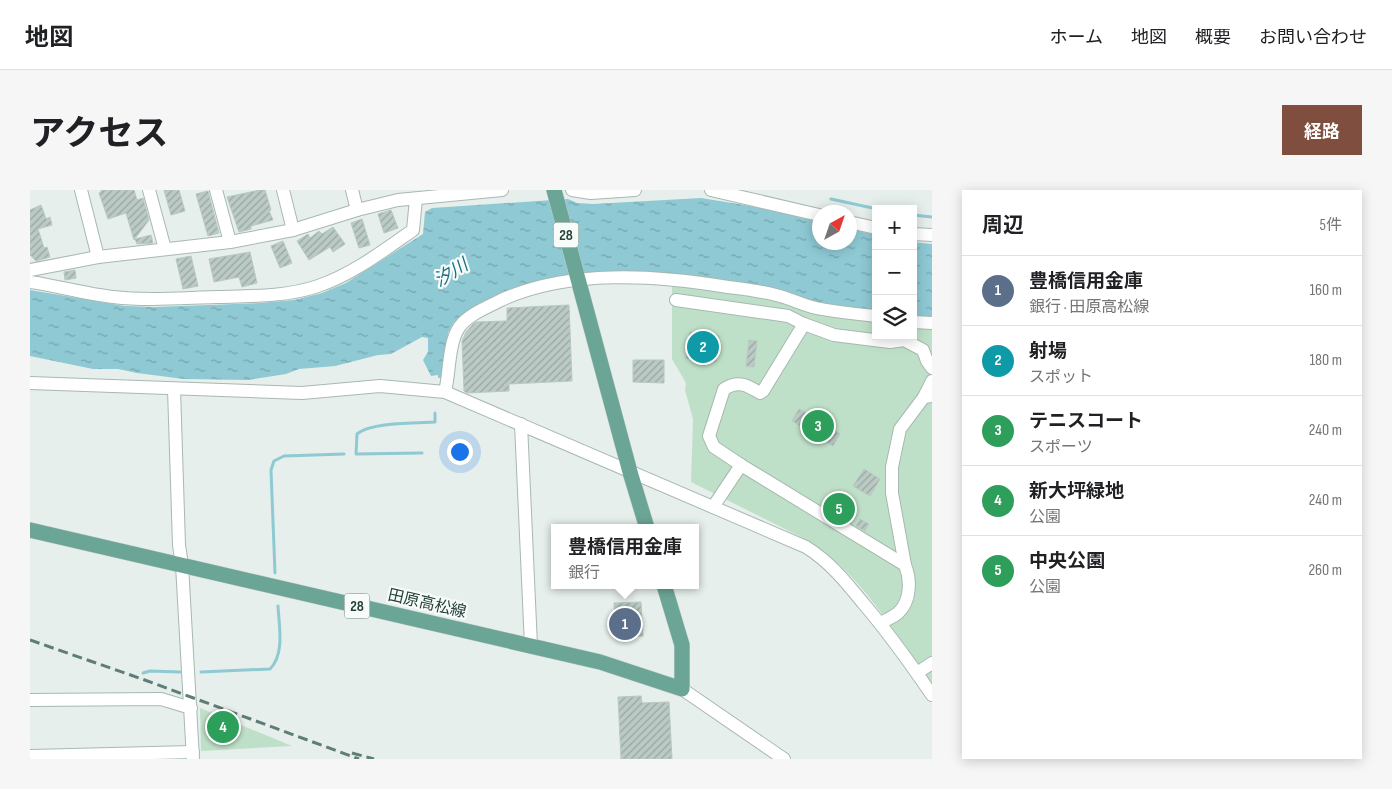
<!DOCTYPE html>
<html lang="ja">
<meta charset="utf-8">
<style>
:root{--surface:#fff;--page:#f6f6f6;--text:#202124;--muted:#757577;--line:#e0e0e0;--accent:#7f4e3f}
body{margin:0;font-family:"Sofia Sans Condensed","Noto Sans JP",sans-serif;background:var(--page);color:var(--text)}
.controls{position:absolute;right:15px;top:15px;display:grid;overflow:hidden;border-radius:0px;box-shadow:0 2px 12px #0003}
.controls button{width:45px;height:45px;display:grid;place-items:center;padding:0;border:0;border-bottom:1px solid var(--line);background:var(--surface);color:var(--text);font:25px sans-serif}
.compass{position:absolute;left:782px;top:15px;width:45px;height:45px;border-radius:50%;background:var(--surface);box-shadow:0 2px 12px #0003;rotate:40deg}
.you{position:absolute;left:429px;top:261px;width:18px;height:18px;margin:-12px;border:4px solid #fff;border-radius:50%;background:#1a73e8;box-shadow:0 0 0 8px #1a73e833}
.badge{display:grid;place-items:center;width:32px;height:32px;border-radius:50%;background:var(--accent);color:#fff;font-size:16px;font-weight:700}
.pin{position:absolute;translate:-50% -50%;border:2px solid #fff;box-shadow:0 1px 5px #0006}
.popup{position:absolute;left:521px;top:334px;width:148px;height:65px;box-sizing:border-box;display:grid;place-content:center;border-radius:0px;background:var(--surface);filter:drop-shadow(0 1px 4px #0005);font-size:16px;white-space:nowrap;color:var(--muted)}
.popup b{font-size:19px;color:var(--text)}
.popup::after{content:'';position:absolute;left:50%;top:100%;margin-left:-10px;border:10px solid transparent;border-top-color:var(--surface)}
.list{margin:0;padding:0;list-style:none}
h2{display:flex;justify-content:space-between;align-items:center;height:65px;margin:0;padding:0 20px;font-size:21px}
h2 small{font-size:16px;font-weight:400;color:var(--muted)}
.list li{display:grid;grid-template-columns:32px 1fr auto;gap:15px;align-items:center;box-sizing:border-box;height:70px;padding:0 20px;border-top:1px solid var(--line)}
.list b{display:block;font-size:19px;white-space:nowrap}
.list p{margin:0;font-size:16px;white-space:nowrap;color:var(--muted)}
.list em{font-size:16px;font-style:normal;color:var(--muted)}
.icon{flex:none;width:28px;height:28px;fill:none;stroke:currentColor;stroke-width:2;stroke-linecap:round;stroke-linejoin:round}
.map{position:relative;flex:none;width:902px;height:569px;overflow:hidden;border-radius:0px}
header{display:flex;align-items:center;gap:30px;box-sizing:border-box;height:70px;padding:0 25px;background:var(--surface);border-bottom:1px solid var(--line)}
header strong{font-size:24px}
nav{display:flex;gap:28px;margin-inline-start:auto;font-size:18px}
.intro{display:flex;align-items:center;justify-content:space-between;box-sizing:border-box;height:120px;padding:0 30px}
h1{margin:0;font-size:35px}
.button{padding:12px 22px;border-radius:0px;background:var(--accent);color:#fff;font-size:18px;font-weight:700}
main{display:flex;gap:30px;padding:0 30px}
aside{flex:1;background:var(--surface);border-radius:0px;box-shadow:0 2px 12px #0003}
.map>svg:first-child{display:block}
</style>
<header>
<strong>地図</strong>
<nav><a>ホーム</a><a>地図</a><a>概要</a><a>お問い合わせ</a></nav>
</header>
<div class="intro"><h1>アクセス</h1><a class="button">経路</a></div>
<main>
<div class="map">
<svg width="902" height="569" viewBox="0 0 902 569">
<defs>
<pattern id="water-ripples" width="26" height="14" patternUnits="userSpaceOnUse" patternTransform="scale(1.25)"><rect width="26" height="14" fill="#8ec9d4"/><path d="M2 4q2-2 4 0t4 0M15 11q2-2 4 0t4 0" fill="none" stroke="#74a5ad"/></pattern>
<pattern id="building-hatch" width="6" height="6" patternUnits="userSpaceOnUse" patternTransform="scale(1.25)"><rect width="6" height="6" fill="#bbcac4"/><path d="M-1 1l2-2M0 6l6-6M5 7l2-2" fill="none" stroke="#98a6a0"/></pattern>
</defs>
<rect width="100%" height="100%" fill="#e6efeb"/>
<!-- park -->
<g fill="#bfe0c8">
<path d="M642 93 661 94 846 130V146H883V135L902 137V498C868 447 826 375 771 347L661 292 663 229 655 200 656 193 642 169Z"/>
<path d="M170 518 262 556 171 561Z"/>
</g>
<!-- water -->
<g fill="url(#water-ripples)">
<path d="M671 8 733 18 789 32V52H819L820 39 846 45V123L581 84 441 120 424 132 418 143 413 187 408 188V185L401 186 393 170 398 162V148L392 147 361 164 348 165 305 176 269 179 256 184 218 190 154 189 107 183 88 179H63L0 166V100L95 116 125 117 230 113 264 110 292 103 316 93 393 44 395 22 402 18 538 9 547 13 563 14Z"/>
<path d="M883 52 902 54V130L883 128Z"/>
</g>
<g fill="none" stroke-linecap="round" stroke-linejoin="round">
<!-- stream -->
<g stroke="#8ec9d4" stroke-width="3">
<path d="M801 9 847 19"/>
<path d="M883 25 902 27"/>
<path d="M392 263 326 264 327 244C341 232 386 233 405 232V223"/>
<path d="M245 383 241 280 244 271 254 266 314 264"/>
<path d="M171 482 240 479C255 464 249 436 248 416"/>
<path d="M113 483 120 481 150 482"/>
</g>
</g>
<!-- building -->
<g fill="url(#building-hatch)" stroke="#b8c9c2">
<path d="M71 0H104L107 10 113 8 119 30 104 50 96 23 78 29 69 3 71 2Z"/>
<path d="M134 0H149L155 21 141 25Z"/>
<path d="M230 0H235L241 20 239 21 243 30 221 36V39L209 42 197 7Z"/>
<path d="M178 1 189 43 178 46 166 4Z"/>
<path d="M11 15 16 29 20 27 22 35 8 39 14 58 17 57 20 67 6 71 0 65V20Z"/>
<path d="M361 20 368 38 354 43 348 24Z"/>
<path d="M332 29 340 55 329 58 321 33Z"/>
<path d="M303 37 315 54 303 62 300 57 279 70 267 51 278 44 280 48 289 41 292 44Z"/>
<path d="M121 45 123 53 107 54 105 49Z"/>
<path d="M253 51 262 73 250 78 241 56Z"/>
<path d="M220 62 227 93 212 97 209 87 184 92 179 69Z"/>
<path d="M161 66 168 96 153 99 146 69Z"/>
<path d="M45 80 46 88 35 90 34 82Z"/>
<path d="M539 115 542 191 479 194V201L437 203 434 201 432 151 436 142 443 134 446 132 477 131V118Z"/>
<path d="M660 142 689 146 686 172 656 168Z"/>
<path d="M719 150 727 151 724 177 716 176Z"/>
<path d="M603 170H634V193L603 192Z"/>
<path d="M769 219 780 225 779 227 798 239 800 237 810 244 803 256 792 249 794 247 774 235 772 237 762 231Z"/>
<path d="M834 279 850 289 840 306 823 296Z"/>
<path d="M830 329 839 334 835 341 826 336Z"/>
<path d="M611 412 613 446 586 447 584 413Z"/>
<path d="M611 506 612 513 639 512 642 569H591L588 507Z"/>
</g>
<g fill="none" stroke-linecap="round" stroke-linejoin="round">
<defs>
<g id="minor">
<path d="M51 0 68 67"/>
<path d="M119 0 135 59"/>
<path d="M186 0 200 52"/>
<path d="M253 0 263 40"/>
<path d="M322 0 327 20"/>
<path d="M542 0 561 3 605 0"/>
<path d="M681 0 789 25"/>
<path d="M819 32 846 38"/>
<path d="M883 44 902 45"/>
<path d="M0 80 68 67 200 52 263 40 327 20 368 10 472 0"/>
<path d="M0 92C28 96 55 104 83 107 117 111 151 108 186 107 219 106 256 107 288 96 323 84 353 61 383 40L386 9"/>
<path d="M646 110 758 126 774 134 804 145 860 152 874 150 893 160 897 171 902 178"/>
<path d="M883 132 902 133"/>
<path d="M774 134 733 201 730 203C717 195 708 190 694 199L679 246 684 257 711 275 875 375C881 390 881 411 868 423 863 427 856 430 851 433"/>
<path d="M0 193 272 203 350 196 415 202 776 357C800 372 816 392 833 413 858 442 880 473 902 505"/>
<path d="M144 199 149 355 152 375 163 569"/>
<path d="M415 202C420 182 418 152 430 136 439 124 458 117 471 110 540 79 625 85 698 97 714 99 731 101 746 105 760 108 772 115 786 118 806 122 826 124 846 126"/>
<path d="M894 207 902 191"/>
<path d="M491 234 501 456"/>
<path d="M683 317 711 275"/>
<path d="M875 375 862 303V277L870 239 894 207 902 206"/>
<path d="M887 483 902 473"/>
<path d="M652 499 754 569"/>
<path d="M0 510 131 509 161 518"/>
<path d="M0 566 163 562"/>
</g>
<g id="major">
<path d="M524 0 600 282 617 338"/>
<path d="M0 340 570 472 652 499V455L634 395"/>
</g>
</defs>
<!-- minor casing -->
<use href="#minor" stroke="#a8b8b2" stroke-width="14"/>
<!-- major casing -->
<use href="#major" stroke="#c2cac8" stroke-width="16"/>
<!-- minor -->
<use href="#minor" stroke="#fff" stroke-width="12"/>
<!-- major -->
<use href="#major" stroke="#6aa596" stroke-width="15"/>
<!-- rail -->
<g stroke="#5f7d75" stroke-width="3" stroke-dasharray="10 5" stroke-linecap="butt">
<path d="M0 450 112 489 329 569"/>
<path d="M322 563 344 569"/>
</g>
</g>
<g text-anchor="middle" dominant-baseline="central" stroke-width="4.5" stroke-linejoin="round" paint-order="stroke">
<!-- shield labels -->
<g fill="#f7fbf9" stroke="#637a73" stroke-width="1">
<rect x="523.5" y="32.5" width="25" height="25" rx="4"/>
<rect x="314.5" y="403.5" width="25" height="25" rx="4"/>
</g>
<g font-size="15" font-weight="bold" fill="#24423a">
<text x="536" y="45">28</text>
<text x="327" y="416">28</text>
</g>
<!-- street labels -->
<g font-size="16" fill="#24423a" stroke="#f7fbf9">
<text transform="translate(397 414) rotate(13)">田原高松線</text>
</g>
<!-- water labels -->
<g font-size="18" font-style="italic" fill="#1c6f80" stroke="#f7fbf9">
<text transform="translate(421 83) rotate(-32)">汐川</text>
</g>
</g>
</svg>
<div class="controls">
<button>+</button>
<button>−</button>
<button><svg class="icon" aria-label="layers" viewBox="0 0 24 24"><path d="M12 4l9 5-9 5-9-5zM3 14l9 5 9-5"/></svg></button>
</div>
<svg class="compass" viewBox="-18 -18 36 36"><path d="M0-13l5 13h-10z" fill="#e53935"/><path d="M0 13l5-13h-10z" fill="#757577"/></svg>
<div class="you"></div>
<div class="pin badge" style="left:595px;top:434px;background:#5c6f8a">1</div>
<div class="popup"><b>豊橋信用金庫</b>銀行</div>
<div class="pin badge" style="left:673px;top:157px;background:#0f9aa8">2</div>
<div class="pin badge" style="left:788px;top:236px;background:#2e9e5b">3</div>
<div class="pin badge" style="left:193px;top:537px;background:#2e9e5b">4</div>
<div class="pin badge" style="left:809px;top:319px;background:#2e9e5b">5</div>
</div>
<aside>
<h2>周辺<small>5件</small></h2>
<ul class="list">
<li><span class="badge" style="background:#5c6f8a">1</span><div><b>豊橋信用金庫</b><p>銀行 · 田原高松線</p></div><em>160 m</em></li>
<li><span class="badge" style="background:#0f9aa8">2</span><div><b>射場</b><p>スポット</p></div><em>180 m</em></li>
<li><span class="badge" style="background:#2e9e5b">3</span><div><b>テニスコート</b><p>スポーツ</p></div><em>240 m</em></li>
<li><span class="badge" style="background:#2e9e5b">4</span><div><b>新大坪緑地</b><p>公園</p></div><em>240 m</em></li>
<li><span class="badge" style="background:#2e9e5b">5</span><div><b>中央公園</b><p>公園</p></div><em>260 m</em></li>
</ul>
</aside>
</main>
